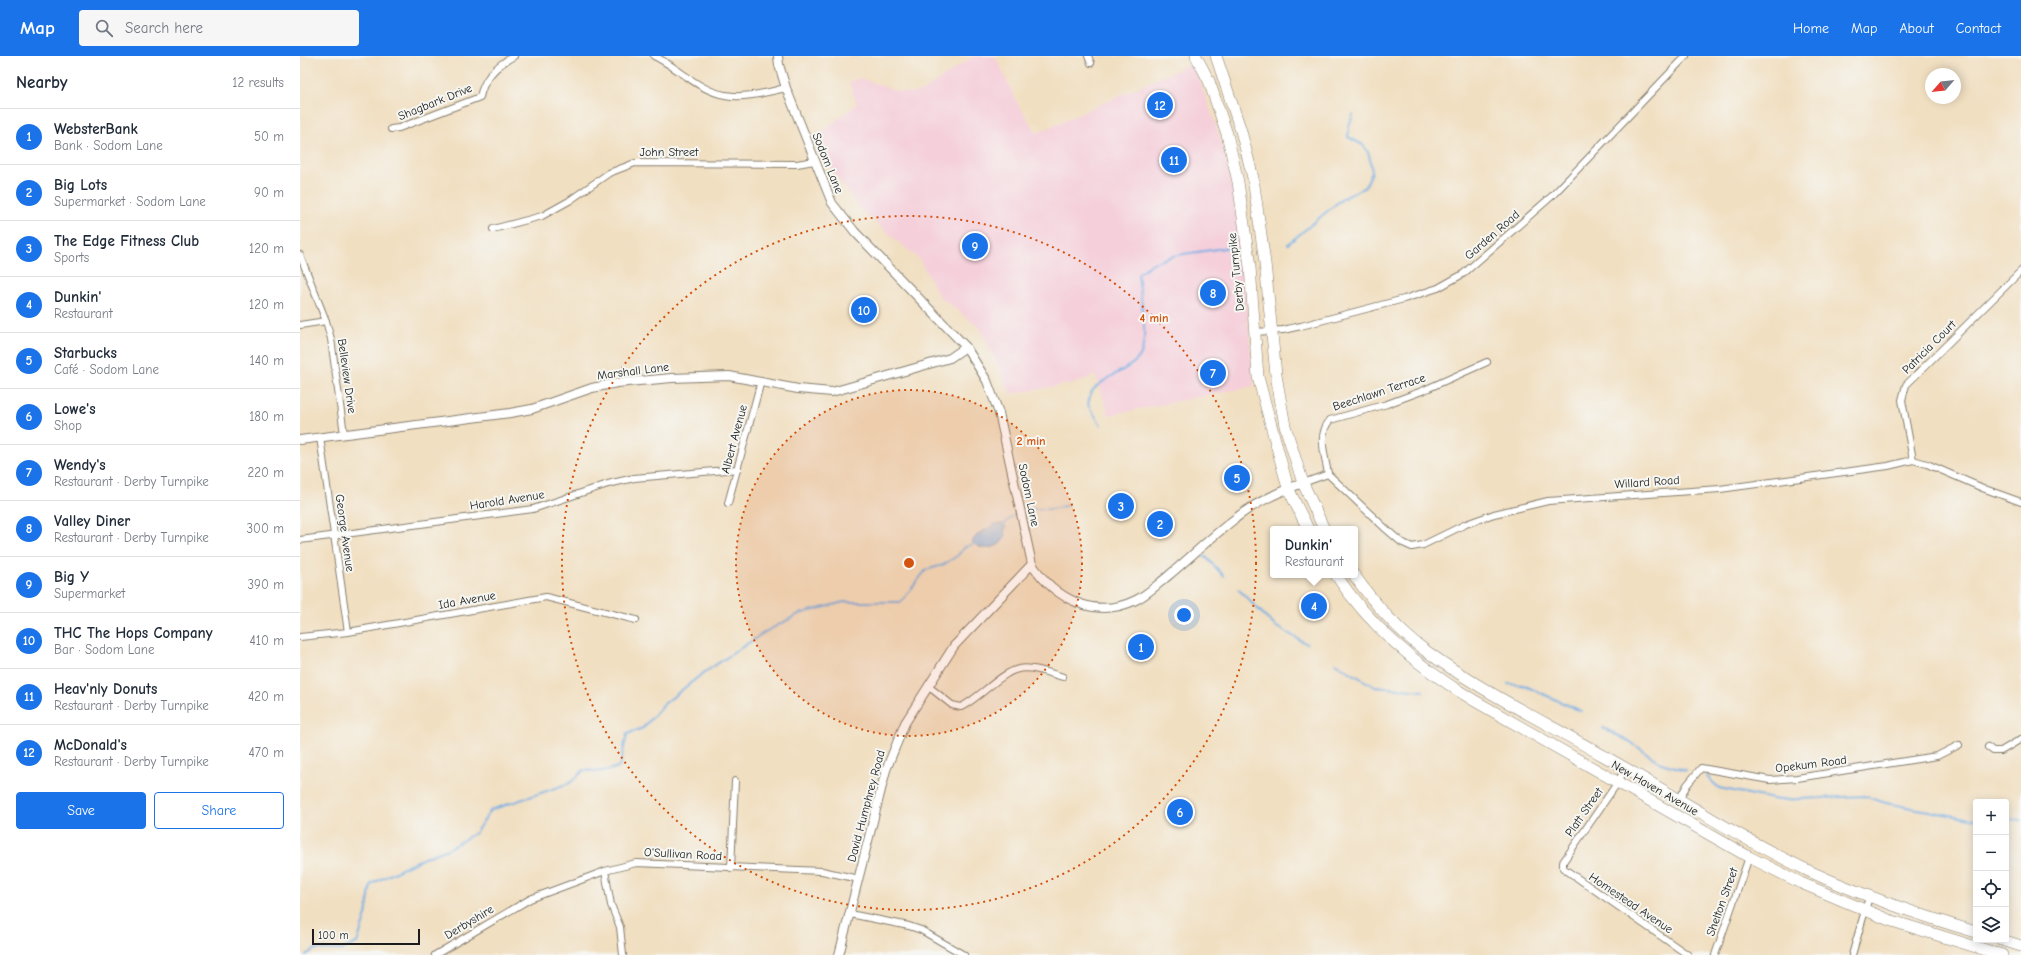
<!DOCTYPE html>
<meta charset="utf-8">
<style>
:root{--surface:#fff;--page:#f6f6f7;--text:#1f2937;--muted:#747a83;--line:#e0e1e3;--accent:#1a73e8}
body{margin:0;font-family:"Comic Neue",sans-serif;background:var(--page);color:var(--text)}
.controls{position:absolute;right:12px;bottom:12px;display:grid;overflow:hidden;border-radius:4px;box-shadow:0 2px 10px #0003}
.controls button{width:36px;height:36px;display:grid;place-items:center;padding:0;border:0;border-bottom:1px solid var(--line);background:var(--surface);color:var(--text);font:20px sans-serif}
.compass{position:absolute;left:1625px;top:12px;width:36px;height:36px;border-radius:50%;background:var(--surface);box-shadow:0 2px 10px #0003;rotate:242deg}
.scale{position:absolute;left:12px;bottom:10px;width:108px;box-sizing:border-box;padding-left:4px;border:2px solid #1c1c1c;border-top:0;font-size:11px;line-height:14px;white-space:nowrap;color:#1c1c1c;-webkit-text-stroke:3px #f6f6f2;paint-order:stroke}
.you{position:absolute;left:884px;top:559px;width:14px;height:14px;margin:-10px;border:3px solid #fff;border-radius:50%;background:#1a73e8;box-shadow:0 0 0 6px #1a73e833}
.badge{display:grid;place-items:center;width:26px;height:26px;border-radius:50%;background:var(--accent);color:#fff;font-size:13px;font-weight:700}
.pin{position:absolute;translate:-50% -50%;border:2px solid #fff;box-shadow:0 1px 4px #0006}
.popup{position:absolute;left:970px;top:470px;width:88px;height:52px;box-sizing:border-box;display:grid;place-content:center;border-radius:4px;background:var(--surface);filter:drop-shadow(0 1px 3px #0005);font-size:13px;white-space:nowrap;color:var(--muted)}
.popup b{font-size:15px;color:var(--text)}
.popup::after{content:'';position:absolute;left:50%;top:100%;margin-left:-8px;border:8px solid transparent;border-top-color:var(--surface)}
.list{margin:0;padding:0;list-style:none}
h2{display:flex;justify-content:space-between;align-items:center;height:52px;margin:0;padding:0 16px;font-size:17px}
h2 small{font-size:13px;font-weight:400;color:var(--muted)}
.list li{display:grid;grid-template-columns:26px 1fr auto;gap:12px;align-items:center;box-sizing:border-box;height:56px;padding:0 16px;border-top:1px solid var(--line)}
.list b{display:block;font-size:15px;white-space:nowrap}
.list p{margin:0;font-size:13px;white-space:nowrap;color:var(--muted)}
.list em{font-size:13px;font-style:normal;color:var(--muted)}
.actions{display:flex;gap:8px;padding:12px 16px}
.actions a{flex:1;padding:9px 0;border:1px solid var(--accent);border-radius:4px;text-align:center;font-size:14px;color:var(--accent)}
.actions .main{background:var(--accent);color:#fff}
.icon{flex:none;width:22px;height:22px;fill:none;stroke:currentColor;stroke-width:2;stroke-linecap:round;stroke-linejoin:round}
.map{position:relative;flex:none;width:1721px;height:899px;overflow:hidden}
header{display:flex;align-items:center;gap:24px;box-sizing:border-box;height:56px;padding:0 20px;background:var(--accent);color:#fff}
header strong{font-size:19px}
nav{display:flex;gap:22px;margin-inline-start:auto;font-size:14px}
.search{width:280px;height:36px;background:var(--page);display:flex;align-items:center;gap:10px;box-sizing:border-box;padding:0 14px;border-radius:4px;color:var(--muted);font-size:15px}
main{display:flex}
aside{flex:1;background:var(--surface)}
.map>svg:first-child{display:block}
</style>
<header>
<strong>Map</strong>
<div class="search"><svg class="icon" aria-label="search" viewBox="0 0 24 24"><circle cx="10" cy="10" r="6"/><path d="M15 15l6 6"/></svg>Search here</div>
<nav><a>Home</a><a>Map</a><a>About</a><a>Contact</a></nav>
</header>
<main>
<aside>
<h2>Nearby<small>12 results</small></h2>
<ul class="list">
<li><span class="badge">1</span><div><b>WebsterBank</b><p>Bank · Sodom Lane</p></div><em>50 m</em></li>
<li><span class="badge">2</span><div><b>Big Lots</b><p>Supermarket · Sodom Lane</p></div><em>90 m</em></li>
<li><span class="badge">3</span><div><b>The Edge Fitness Club</b><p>Sports</p></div><em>120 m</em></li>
<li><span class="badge">4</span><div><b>Dunkin'</b><p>Restaurant</p></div><em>120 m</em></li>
<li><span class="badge">5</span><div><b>Starbucks</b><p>Café · Sodom Lane</p></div><em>140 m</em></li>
<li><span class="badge">6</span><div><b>Lowe's</b><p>Shop</p></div><em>180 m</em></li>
<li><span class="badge">7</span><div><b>Wendy's</b><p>Restaurant · Derby Turnpike</p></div><em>220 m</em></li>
<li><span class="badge">8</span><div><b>Valley Diner</b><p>Restaurant · Derby Turnpike</p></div><em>300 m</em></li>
<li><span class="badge">9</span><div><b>Big Y</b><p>Supermarket</p></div><em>390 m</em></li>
<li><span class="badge">10</span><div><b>THC The Hops Company</b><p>Bar · Sodom Lane</p></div><em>410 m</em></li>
<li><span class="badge">11</span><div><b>Heav'nly Donuts</b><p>Restaurant · Derby Turnpike</p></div><em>420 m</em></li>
<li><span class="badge">12</span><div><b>McDonald's</b><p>Restaurant · Derby Turnpike</p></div><em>470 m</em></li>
</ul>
<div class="actions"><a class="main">Save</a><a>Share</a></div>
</aside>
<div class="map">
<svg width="1721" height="899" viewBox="0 0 1721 899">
<rect width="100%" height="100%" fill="#f6f6f2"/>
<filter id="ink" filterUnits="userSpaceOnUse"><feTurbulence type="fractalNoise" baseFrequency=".025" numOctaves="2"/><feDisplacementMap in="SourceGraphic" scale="8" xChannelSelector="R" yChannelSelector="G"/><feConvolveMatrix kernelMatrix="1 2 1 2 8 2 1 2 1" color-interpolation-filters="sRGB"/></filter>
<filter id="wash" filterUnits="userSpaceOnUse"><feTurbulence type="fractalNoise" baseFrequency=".012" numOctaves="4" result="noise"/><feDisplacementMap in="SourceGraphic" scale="16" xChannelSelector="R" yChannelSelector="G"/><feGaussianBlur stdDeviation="0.9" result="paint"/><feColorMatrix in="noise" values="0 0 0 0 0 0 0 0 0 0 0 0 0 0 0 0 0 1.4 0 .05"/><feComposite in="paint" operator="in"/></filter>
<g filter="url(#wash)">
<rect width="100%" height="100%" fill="#f1dfc1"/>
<!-- built -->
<path fill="#f5cfda" d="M674 0H695L719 50 737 77 890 8 894 10 919 78 932 129 938 161 954 330 809 359 795 319 779 326 711 338 680 272 639 240 619 203 561 154 535 119 513 83 557 48 549 27 559 22 600 36 613 37 623 35Z"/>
<!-- water -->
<path fill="#74aee4" stroke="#486580" d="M695 468H703L706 471 704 475 706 478C704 492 680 498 672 485L678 478Z"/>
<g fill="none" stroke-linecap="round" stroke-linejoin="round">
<!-- stream -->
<g stroke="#74aee4" stroke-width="2">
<path d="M988 188 1042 143 1065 131 1072 116 1069 98 1063 89 1048 81 1049 70 1053 59"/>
<path d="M801 369 788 349C789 344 790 337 793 334 804 320 839 311 842 295 848 271 840 242 838 218L853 207 877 199 931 191"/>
<path d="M728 453H751L769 449"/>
<path d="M702 470 713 460"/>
<path d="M904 499 924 520"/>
<path d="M938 533 975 570 1007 588"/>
<path d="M1035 607 1075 631 1123 635"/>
<path d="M1208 628 1223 629 1281 655"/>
<path d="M1303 672 1329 685 1361 707 1386 714"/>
<path d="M1406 720 1419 732 1478 744 1564 740 1586 747 1676 764"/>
<path d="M1706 763 1721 764"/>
<path d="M6 899 15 893 41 894 57 887 66 859 71 828 126 801 148 793 175 777 191 754 270 727 284 714C298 716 307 716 320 710L327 678 343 672 364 648 402 618 465 576 499 558 544 546H601L626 514 643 509 657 500 665 491 676 487"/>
</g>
</g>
</g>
<g filter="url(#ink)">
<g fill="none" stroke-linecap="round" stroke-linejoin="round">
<defs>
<g id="minor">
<path d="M354 0C378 11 399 35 425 39 445 43 467 36 486 32"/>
<path d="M788 0 791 7"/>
<path d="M91 73 99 72 180 41C184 21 197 9 214 0"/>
<path d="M193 173 242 160 269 145 309 117 335 107 497 108 514 105"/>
<path d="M0 199 26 265 0 269"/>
<path d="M26 265 31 283 44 378"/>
<path d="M955 276 983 274 1001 270 1104 243 1138 232 1163 218 1252 140 1386 0"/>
<path d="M20 381 48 576"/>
<path d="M1613 404 1602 344 1606 329 1721 215"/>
<path d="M1028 418C1025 399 1017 379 1030 364L1087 348 1122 335 1187 306"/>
<path d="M1003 427 1028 418 1086 473 1101 486 1112 491 1123 489 1166 468 1194 458 1248 445 1420 433 1588 410 1613 404 1627 408 1685 433 1721 446"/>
<path d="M428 447 461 325"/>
<path d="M0 484 233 453 308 428 334 422 438 413"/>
<path d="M0 581 48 576 246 541 336 564"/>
<path d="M628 630 652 649 661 651C670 647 677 640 684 635 718 607 721 608 763 621"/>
<path d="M1688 691 1693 695H1701L1721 683"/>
<path d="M1325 712 1318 726 1263 806V812L1388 899"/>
<path d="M1379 744 1387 729 1401 712 1470 724 1497 722 1637 700 1659 689"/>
<path d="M431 812 435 725"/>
<path d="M305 815 311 849 320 871 323 899"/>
<path d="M550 858 609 870 621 874 664 899"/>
<path d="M135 899 230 843 305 815 336 807 522 815 559 823"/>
<path d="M1415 899 1449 801"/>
<path d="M1552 899 1569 841"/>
</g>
<g id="tertiary">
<path d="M478 0 479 9 486 32 532 147 555 176 666 291 687 325 699 357 732 508C755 543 795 564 836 544 848 538 858 528 868 520 891 501 912 480 936 462 956 446 978 436 1003 427"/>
<path d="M0 384 210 357 232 353 292 332 317 327 372 322 429 320 498 333 532 336 650 302 666 291"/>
<path d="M539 899 586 714 605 667 654 590 732 508"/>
</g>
<g id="trunk">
<path d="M896 0 909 25 927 78 938 126 950 211 958 321 988 432 1008 473"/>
<path d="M916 0 941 75 953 122 965 207 976 319 985 370 1003 427 1024 473"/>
<path d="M1036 519C1071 572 1121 613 1175 645L1449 801 1501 827 1589 864 1702 899"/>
<path d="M1054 519C1074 547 1098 575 1126 595 1181 635 1243 665 1302 699 1371 737 1437 781 1509 815 1563 840 1619 859 1676 876"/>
<path d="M1702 884 1721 890"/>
</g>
</defs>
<!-- minor casing -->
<use href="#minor" stroke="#867e6e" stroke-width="8"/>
<!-- tertiary casing -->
<use href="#tertiary" stroke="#867e6e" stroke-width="10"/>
<!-- trunk casing -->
<use href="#trunk" stroke="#867e6e" stroke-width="12"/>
<!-- minor -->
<use href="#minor" stroke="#fff" stroke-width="6"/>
<!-- tertiary -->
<use href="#tertiary" stroke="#fff" stroke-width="8"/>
<!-- trunk -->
<use href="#trunk" stroke="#fff" stroke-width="11"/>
</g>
</g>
<!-- distance rings -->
<circle cx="609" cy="507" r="173" fill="#d4530e" fill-opacity=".12"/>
<g fill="none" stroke="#d4530e" stroke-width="2" stroke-dasharray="2 4">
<circle cx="609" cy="507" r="173"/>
<circle cx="609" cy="507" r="347"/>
</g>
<g text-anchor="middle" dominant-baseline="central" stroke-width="4" stroke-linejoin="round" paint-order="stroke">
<!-- street labels -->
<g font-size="12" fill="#1c1c1c" stroke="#f6f6f2">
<text transform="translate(135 46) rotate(-22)">Shagbark Drive</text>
<text x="369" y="96">John Street</text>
<text transform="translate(528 107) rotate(68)">Sodom Lane</text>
<text transform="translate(1192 179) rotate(-41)">Garden Road</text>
<text transform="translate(936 216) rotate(-96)">Derby Turnpike</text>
<text transform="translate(1629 291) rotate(-45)">Patricia Court</text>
<text transform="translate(333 315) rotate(-7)">Marshall Lane</text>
<text transform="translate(47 320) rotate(82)">Belleview Drive</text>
<text transform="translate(1079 336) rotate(-18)">Beechlawn Terrace</text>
<text transform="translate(434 383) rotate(-75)">Albert Avenue</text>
<text transform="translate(1347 426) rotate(-4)">Willard Road</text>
<text transform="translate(729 439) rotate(78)">Sodom Lane</text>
<text transform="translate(207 444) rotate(-9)">Harold Avenue</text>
<text transform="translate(45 477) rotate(82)">George Avenue</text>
<text transform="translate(167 544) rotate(-10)">Ida Avenue</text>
<text transform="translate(1511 708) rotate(-7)">Opekum Road</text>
<text transform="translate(1355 732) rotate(30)">New Haven Avenue</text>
<text transform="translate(566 750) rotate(-75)">David Humphrey Road</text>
<text transform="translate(1284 756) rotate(-55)">Platt Street</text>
<text transform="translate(383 798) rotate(3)">O'Sullivan Road</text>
<text transform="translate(1422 846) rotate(-70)">Shelton Street</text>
<text transform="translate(1331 847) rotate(34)">Homestead Avenue</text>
<text transform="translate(169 866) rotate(-31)">Derbyshire</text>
</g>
</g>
<circle cx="609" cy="507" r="6" fill="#d4530e" stroke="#f6f6f2" stroke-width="2"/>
<g font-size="12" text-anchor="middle" font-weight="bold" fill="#d4530e" stroke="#f6f6f2" stroke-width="4" stroke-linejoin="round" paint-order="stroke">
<text x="854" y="266">4 min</text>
<text x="731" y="389">2 min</text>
</g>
</svg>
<div class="controls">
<button>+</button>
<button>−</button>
<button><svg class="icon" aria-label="locate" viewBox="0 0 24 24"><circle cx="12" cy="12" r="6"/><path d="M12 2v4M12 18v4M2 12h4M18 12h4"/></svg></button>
<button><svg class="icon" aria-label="layers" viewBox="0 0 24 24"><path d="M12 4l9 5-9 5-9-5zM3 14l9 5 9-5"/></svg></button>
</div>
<svg class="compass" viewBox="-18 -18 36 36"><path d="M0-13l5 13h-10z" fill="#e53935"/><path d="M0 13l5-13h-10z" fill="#747a83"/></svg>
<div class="scale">100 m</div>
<div class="you"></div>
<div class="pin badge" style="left:841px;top:591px">1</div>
<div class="pin badge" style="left:860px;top:468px">2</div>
<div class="pin badge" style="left:821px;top:450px">3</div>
<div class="pin badge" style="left:1014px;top:550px">4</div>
<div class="popup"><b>Dunkin'</b>Restaurant</div>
<div class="pin badge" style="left:937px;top:422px">5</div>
<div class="pin badge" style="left:880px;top:756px">6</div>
<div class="pin badge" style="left:913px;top:317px">7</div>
<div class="pin badge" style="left:913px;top:237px">8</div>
<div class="pin badge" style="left:675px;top:190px">9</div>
<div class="pin badge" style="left:564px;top:254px">10</div>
<div class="pin badge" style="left:874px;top:104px">11</div>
<div class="pin badge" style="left:860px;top:49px">12</div>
</div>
</main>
